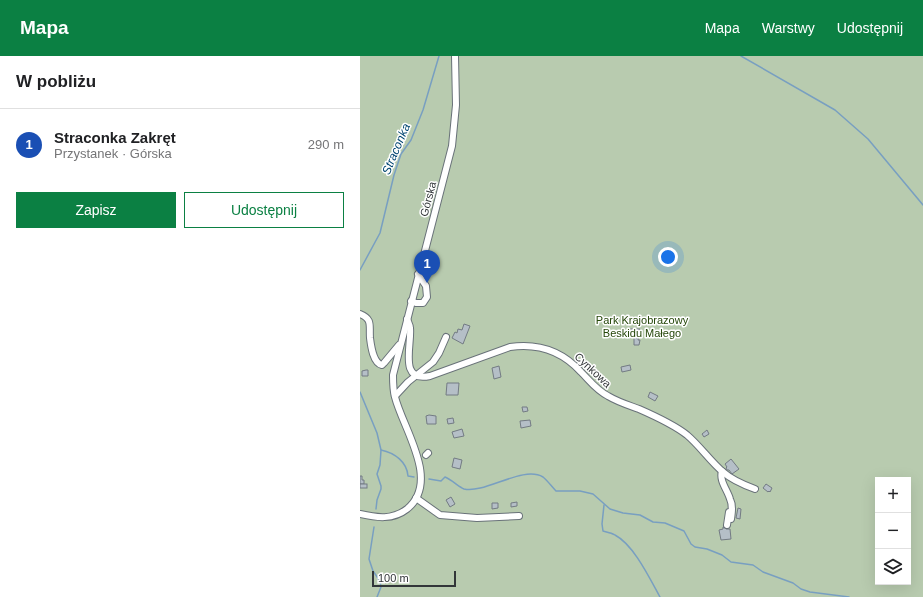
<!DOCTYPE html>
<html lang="pl">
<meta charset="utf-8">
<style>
:root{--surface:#fff;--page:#f6f6f6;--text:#202124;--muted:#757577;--line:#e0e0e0;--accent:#0b8043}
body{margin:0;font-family:Helvetica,sans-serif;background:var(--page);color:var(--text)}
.controls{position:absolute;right:12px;bottom:12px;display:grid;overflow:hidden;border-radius:0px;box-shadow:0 4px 16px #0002}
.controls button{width:36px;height:36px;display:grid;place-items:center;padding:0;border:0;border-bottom:1px solid var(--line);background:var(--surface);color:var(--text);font:20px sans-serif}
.scale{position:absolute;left:12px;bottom:10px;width:84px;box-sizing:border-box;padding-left:4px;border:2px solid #323639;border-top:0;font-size:11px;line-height:14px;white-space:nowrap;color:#323639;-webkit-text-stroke:3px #fff;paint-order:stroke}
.you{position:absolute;left:308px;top:201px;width:14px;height:14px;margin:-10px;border:3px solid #fff;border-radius:50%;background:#1a73e8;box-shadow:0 0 0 6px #1a73e833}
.badge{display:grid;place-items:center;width:26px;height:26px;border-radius:50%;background:var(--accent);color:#fff;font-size:13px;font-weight:700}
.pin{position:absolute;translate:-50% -33px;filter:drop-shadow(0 1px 2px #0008)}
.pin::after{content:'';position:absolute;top:21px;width:14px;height:12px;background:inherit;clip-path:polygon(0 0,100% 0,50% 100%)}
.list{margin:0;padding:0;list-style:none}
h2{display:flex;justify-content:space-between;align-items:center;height:52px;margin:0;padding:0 16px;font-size:17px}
h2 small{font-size:13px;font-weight:400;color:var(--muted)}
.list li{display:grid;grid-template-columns:26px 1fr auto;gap:12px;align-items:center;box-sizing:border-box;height:72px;padding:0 16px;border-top:1px solid var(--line)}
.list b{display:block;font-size:15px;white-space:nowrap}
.list p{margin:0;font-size:13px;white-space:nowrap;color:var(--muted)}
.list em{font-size:13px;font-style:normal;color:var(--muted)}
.actions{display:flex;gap:8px;padding:12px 16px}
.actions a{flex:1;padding:9px 0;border:1px solid var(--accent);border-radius:0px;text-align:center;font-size:14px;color:var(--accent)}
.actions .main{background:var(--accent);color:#fff}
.icon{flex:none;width:22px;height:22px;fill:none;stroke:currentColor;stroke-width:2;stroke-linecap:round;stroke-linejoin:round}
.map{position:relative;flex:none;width:563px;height:541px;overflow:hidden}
header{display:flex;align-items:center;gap:24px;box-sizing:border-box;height:56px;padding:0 20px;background:var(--accent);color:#fff}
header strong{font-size:19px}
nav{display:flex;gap:22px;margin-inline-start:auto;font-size:14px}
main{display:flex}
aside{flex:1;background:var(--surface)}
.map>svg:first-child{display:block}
</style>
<header>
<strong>Mapa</strong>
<nav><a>Mapa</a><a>Warstwy</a><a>Udostępnij</a></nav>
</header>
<main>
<aside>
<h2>W pobliżu<small></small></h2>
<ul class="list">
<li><span class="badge" style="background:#1a4fb4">1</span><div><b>Straconka Zakręt</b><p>Przystanek · Górska</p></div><em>290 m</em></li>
</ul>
<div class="actions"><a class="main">Zapisz</a><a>Udostępnij</a></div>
</aside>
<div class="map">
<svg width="563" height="541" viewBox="0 0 563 541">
<rect width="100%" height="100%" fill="#ecf6ff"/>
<!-- green -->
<path fill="#b8cbaf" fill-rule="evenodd" d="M0 0H563V541H0ZM518 424H548V526H518Z"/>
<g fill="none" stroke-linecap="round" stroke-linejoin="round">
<!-- stream -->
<g stroke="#789fc1" stroke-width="1.5">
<path d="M381 0 475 54 508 83 563 149"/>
<path d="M0 214 20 177 34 119 41 98 51 84 63 54 79 0"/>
<path d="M0 336 17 377 21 394 20 409 17 418 21 430V433L17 444 16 453"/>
<path d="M21 394C35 397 47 406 48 420L54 421"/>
<path d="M69 423 81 425 85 421C92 424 99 431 104 433 125 438 163 409 183 421 187 424 192 431 196 435H220L233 438 250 453 263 457 280 459 293 466 305 467 324 475 331 488 335 491 347 493 362 499 371 506 393 509 403 516 433 527 441 533 450 536 489 541"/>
<path d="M244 449 242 468 243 475C247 476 252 477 255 479 274 489 290 523 300 541"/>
<path d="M14 471 9 503 13 515 20 525 21 531 17 541"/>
</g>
</g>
<!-- building -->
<g fill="#b5bfc7" stroke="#737b83">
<path d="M104 268 110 270 103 288 92 282 95 276 97 277 98 273 102 274Z"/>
<path d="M268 273H280L278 284H280L279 289H274V279H268H271V273Z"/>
<path d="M270 309 271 314 262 316 261 311Z"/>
<path d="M139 310 141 321 134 323 132 312Z"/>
<path d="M6 314H8V320H2V315Z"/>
<path d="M87 327H99L98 339H86Z"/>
<path d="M290 336 298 340 295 345 288 341Z"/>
<path d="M162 351H167L168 355 163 356Z"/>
<path d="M69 359 76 360V368H67L66 360Z"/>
<path d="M93 362 94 367 88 368 87 363Z"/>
<path d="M170 364 171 370 161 372 160 365Z"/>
<path d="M102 373 104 380 94 382 92 376Z"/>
<path d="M347 374 349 378 344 381 342 378Z"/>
<path d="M94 402 102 404 100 413 92 411Z"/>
<path d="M371 403 379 413 372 418 369 414H367L366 412 367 411 365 408Z"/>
<path d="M0 420H2V424H4V428H0Z"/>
<rect x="0" y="428" width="7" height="4"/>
<path d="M406 428 412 432 410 436 409 435 408 436 403 432Z"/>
<path d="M91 441 95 448 90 451 86 444Z"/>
<path d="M157 446V450L151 451V447Z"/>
<path d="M132 447H138V452L132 453Z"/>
<path d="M378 452 381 453 380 463 376 462Z"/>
<path d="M363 471H365L366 473H370L371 483 361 484 359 474 363 473Z"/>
</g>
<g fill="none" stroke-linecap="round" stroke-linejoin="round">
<defs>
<g id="minor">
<path d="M51 245 56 247H63L67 241 66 230 58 218"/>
<path d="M0 258C13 263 9 270 10 282 11 290 13 307 22 309L24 307 39 289"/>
<path d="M47 263C48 266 50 269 50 272 52 289 38 327 70 320L150 291C178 287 202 295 221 316 230 325 236 334 248 340 258 346 268 349 279 353 295 360 313 368 327 379 340 390 350 405 363 416 372 424 384 429 395 433"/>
<path d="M35 340 48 326 73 306 79 297 86 281"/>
<path d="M66 399 68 397"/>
<path d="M362 415C359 425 367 433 370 443 373 449 372 456 371 463"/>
<path d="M56 442 80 459 117 462 159 460"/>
<path d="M0 458C17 462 33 464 47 453 81 425 43 373 35 341 33 334 33 327 33 319L92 90 96 49 95 0"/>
<path d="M367 469 369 456"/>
</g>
</defs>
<!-- minor casing -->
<use href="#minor" stroke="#697279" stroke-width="8"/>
<!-- minor -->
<use href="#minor" stroke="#fff" stroke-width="6"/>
</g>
<g text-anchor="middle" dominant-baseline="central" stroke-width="3" stroke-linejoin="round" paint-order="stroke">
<!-- street labels -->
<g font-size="11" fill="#323639" stroke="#fff">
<text transform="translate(68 143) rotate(-75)">Górska</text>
<text transform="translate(233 314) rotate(43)">Cynkowa</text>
</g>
<!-- park labels -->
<g font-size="11" fill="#244608" stroke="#fff">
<text x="282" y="264">Park Krajobrazowy<tspan x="282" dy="13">Beskidu Małego</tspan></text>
</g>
<!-- water labels -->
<g font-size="12" font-style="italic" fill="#004571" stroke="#fff">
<text transform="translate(36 93) rotate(-67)">Straconka</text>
</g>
</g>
</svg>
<div class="controls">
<button>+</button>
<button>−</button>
<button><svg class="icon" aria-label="layers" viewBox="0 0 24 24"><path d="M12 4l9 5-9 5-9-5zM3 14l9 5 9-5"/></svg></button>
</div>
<div class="scale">100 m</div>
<div class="you"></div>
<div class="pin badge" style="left:67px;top:227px;background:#1a4fb4">1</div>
</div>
</main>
